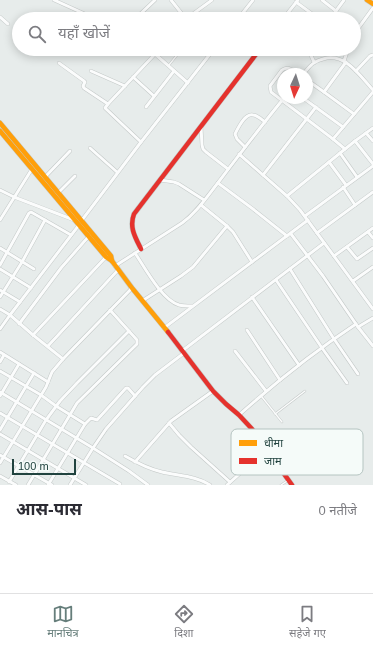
<!DOCTYPE html>
<html lang="hi">
<meta charset="utf-8">
<style>
:root{--surface:#fff;--page:#f7f7f7;--text:#2b2b33;--muted:#7c7c81;--line:#e1e1e2;--accent:#667e7b}
body{margin:0;font-family:Helvetica,"Noto Sans Devanagari",sans-serif;background:var(--page);color:var(--text)}
.compass{position:absolute;left:277px;top:68px;width:36px;height:36px;border-radius:50%;background:var(--surface);box-shadow:0 2px 10px #0003;rotate:184deg}
.scale{position:absolute;left:12px;bottom:10px;width:64px;box-sizing:border-box;padding-left:4px;border:2px solid #21433f;border-top:0;font-size:11px;line-height:14px;white-space:nowrap;color:#21433f;-webkit-text-stroke:3px #f5fbf9;paint-order:stroke}
.list{margin:0;padding:0;list-style:none}
h2{display:flex;justify-content:space-between;align-items:center;height:52px;margin:0;padding:0 16px;font-size:17px}
h2 small{font-size:13px;font-weight:400;color:var(--muted)}
.icon{flex:none;width:22px;height:22px;fill:none;stroke:currentColor;stroke-width:2;stroke-linecap:round;stroke-linejoin:round}
.map{position:relative;flex:none;width:373px;height:485px;overflow:hidden}
.search{position:absolute;background:var(--surface);box-shadow:0 2px 10px #0003;left:12px;right:12px;top:12px;height:44px;display:flex;align-items:center;gap:10px;box-sizing:border-box;padding:0 14px;border-radius:22px;color:var(--muted);font-size:15px}
.sheet{height:108px;background:var(--surface)}
nav{display:flex;justify-content:space-around;align-items:center;box-sizing:border-box;height:56px;border-top:1px solid var(--line);background:var(--surface);font-size:11px;color:var(--muted)}
nav a{display:grid;justify-items:center;gap:2px}
nav .on{color:var(--accent)}
.map>svg:first-child{display:block}
</style>
<div class="map">
<svg width="373" height="485" viewBox="0 0 373 485">
<rect width="100%" height="100%" fill="#e7eceb"/>
<g fill="none" stroke-linecap="round" stroke-linejoin="round">
<defs>
<g id="lane">
<path d="M169 65 181 50"/>
<path d="M262 397 282 422"/>
<path d="M275 414 305 391"/>
<path d="M281 485 287 481"/>
</g>
<g id="street">
<path d="M54 0 96 19"/>
<path d="M171 0 186 19"/>
<path d="M322 0 336 11"/>
<path d="M296 2 319 19"/>
<path d="M0 17 8 24"/>
<path d="M135 19 155 0"/>
<path d="M173 19 180 13"/>
<path d="M186 19 212 0"/>
<path d="M238 19 253 0"/>
<path d="M283 19 298 0"/>
<path d="M330 19 344 0"/>
<path d="M354 34 373 8"/>
<path d="M153 49 156 52 155 54 188 83"/>
<path d="M308 49 314 62"/>
<path d="M344 61 348 49"/>
<path d="M59 63 84 81 85 82 83 86 84 88 108 104"/>
<path d="M91 71 125 86"/>
<path d="M356 71 370 56 373 55"/>
<path d="M298 74C293 70 289 66 282 70L270 86 271 92 333 139 345 149"/>
<path d="M303 74C307 70 310 65 314 63 316 61 320 60 323 59 345 52 360 76 373 90"/>
<path d="M133 77 154 96"/>
<path d="M307 80 324 92 354 114"/>
<path d="M324 92 346 62"/>
<path d="M303 98 343 127"/>
<path d="M146 107 174 71"/>
<path d="M201 127 202 145 203 149 206 152 228 169"/>
<path d="M366 133 373 141"/>
<path d="M333 139 373 92"/>
<path d="M355 141 373 164"/>
<path d="M141 142 105 108 108 104 155 54"/>
<path d="M245 147 237 139 235 134C238 128 245 113 253 115 257 115 261 119 265 122"/>
<path d="M90 148 117 172"/>
<path d="M340 153 357 177"/>
<path d="M239 154 287 196 300 210 373 309"/>
<path d="M329 162 346 185"/>
<path d="M263 175 316 107"/>
<path d="M45 177 70 151"/>
<path d="M160 180 174 182 179 184 204 200"/>
<path d="M218 183 253 209 287 236"/>
<path d="M343 187 355 205"/>
<path d="M0 190 14 197 74 220"/>
<path d="M58 193 75 176"/>
<path d="M287 196 355 141 373 128"/>
<path d="M201 205 227 226 233 232 252 262"/>
<path d="M305 216 373 166"/>
<path d="M0 220 32 169"/>
<path d="M82 220 141 142 214 49"/>
<path d="M368 232 373 238"/>
<path d="M317 233 373 192"/>
<path d="M291 234 323 276 358 327 373 346"/>
<path d="M347 247 357 259 373 248"/>
<path d="M0 248 34 269"/>
<path d="M135 253C145 268 162 300 179 305 183 306 188 306 192 306"/>
<path d="M334 256 373 228"/>
<path d="M0 265 29 213 31 212 71 235"/>
<path d="M115 266 182 223C196 213 206 198 217 184 239 155 261 126 284 98"/>
<path d="M0 269 31 288"/>
<path d="M290 269 334 339 358 374"/>
<path d="M276 280 322 348 347 383"/>
<path d="M353 281 373 267"/>
<path d="M0 290 20 302"/>
<path d="M0 297 22 262 45 220"/>
<path d="M252 297 299 365"/>
<path d="M142 301 181 276 193 267 227 226"/>
<path d="M0 309 10 315 33 335 106 257"/>
<path d="M19 324 61 268 89 236"/>
<path d="M358 327 373 318"/>
<path d="M164 328 308 220"/>
<path d="M0 329 10 315 79 225"/>
<path d="M247 330 280 380"/>
<path d="M33 335 63 359"/>
<path d="M48 346 118 270"/>
<path d="M182 351 324 243"/>
<path d="M235 351 266 391"/>
<path d="M0 352 48 382"/>
<path d="M0 362 4 355"/>
<path d="M0 371 41 395 56 406 85 424"/>
<path d="M0 392 93 448 129 471 148 485"/>
<path d="M0 396 19 364"/>
<path d="M0 413 120 484"/>
<path d="M239 415C276 382 315 351 356 324"/>
<path d="M169 423 179 435 191 447 230 482"/>
<path d="M0 430 34 373"/>
<path d="M0 434 86 485"/>
<path d="M0 455 52 485"/>
<path d="M125 456C137 463 149 469 162 472 179 476 196 476 210 485"/>
<path d="M135 462 171 421 213 391"/>
<path d="M0 463 46 387 52 372 63 359 132 288"/>
<path d="M0 476 16 485"/>
<path d="M9 482 46 420 60 401 77 383 129 331"/>
<path d="M28 485 77 403 137 344V340L110 310"/>
<path d="M48 485 85 424 91 418 97 420 126 388H128L135 396"/>
<path d="M70 485 93 448 106 429 143 387 155 375 184 353"/>
<path d="M227 485 267 449"/>
</g>
<g id="slow">
<path d="M367 0 373 4"/>
<path d="M0 123 111 256 112 261"/>
<path d="M0 131 106 257 112 261 132 288 168 332"/>
</g>
<g id="jam">
<path d="M141 249C135 237 129 227 134 214L260 49"/>
<path d="M168 332 213 391 226 404 239 415 252 429 292 485"/>
</g>
</defs>
<!-- lane casing -->
<use href="#lane" stroke="#c4c9c8" stroke-width="2.5"/>
<!-- street casing -->
<use href="#street" stroke="#c4c9c8" stroke-width="4"/>
<!-- slow casing -->
<use href="#slow" stroke="#c2cac8" stroke-width="5.5"/>
<!-- jam casing -->
<use href="#jam" stroke="#c2cac8" stroke-width="5.5"/>
<!-- lane -->
<use href="#lane" stroke="#fbfcfc" stroke-width="1.5"/>
<!-- street -->
<use href="#street" stroke="#fbfcfc" stroke-width="3"/>
<!-- slow -->
<use href="#slow" stroke="#ff9f0a" stroke-width="4.5"/>
<!-- jam -->
<use href="#jam" stroke="#e5322d" stroke-width="4.5"/>
</g>
<!-- legend -->
<rect x="231" y="429" width="132" height="46" rx="6" fill="#f5fbf9" stroke="#b5c4c1" stroke-width="1"/>
<rect x="239" y="440" width="18" height="6" fill="#ff9f0a"/>
<rect x="239" y="458" width="18" height="6" fill="#e5322d"/>
<g font-size="11" fill="#21433f">
<text x="264" y="447">धीमा</text>
<text x="264" y="465">जाम</text>
</g>
</svg>
<svg class="compass" viewBox="-18 -18 36 36"><path d="M0-13l5 13h-10z" fill="#e53935"/><path d="M0 13l5-13h-10z" fill="#7c7c81"/></svg>
<div class="scale">100 m</div>
<div class="search"><svg class="icon" aria-label="search" viewBox="0 0 24 24"><circle cx="10" cy="10" r="6"/><path d="M15 15l6 6"/></svg>यहाँ खोजें</div>
</div>
<section class="sheet">
<h2>आस-पास<small>0 नतीजे</small></h2>
<ul class="list">
</ul>
</section>
<nav>
<a class="on"><svg class="icon" aria-label="map" viewBox="0 0 24 24"><path d="M3 6l6-2 6 2 6-2v14l-6 2-6-2-6 2zM9 4v14M15 6v14"/></svg>मानचित्र</a>
<a><svg class="icon" aria-label="directions" viewBox="0 0 24 24"><path d="M12 3l9 9-9 9-9-9zM9 14v-3h6M13 9l2 2-2 2"/></svg>दिशा</a>
<a><svg class="icon" aria-label="saved" viewBox="0 0 24 24"><path d="M7 4h10v16l-5-4-5 4z"/></svg>सहेजे गए</a>
</nav>
